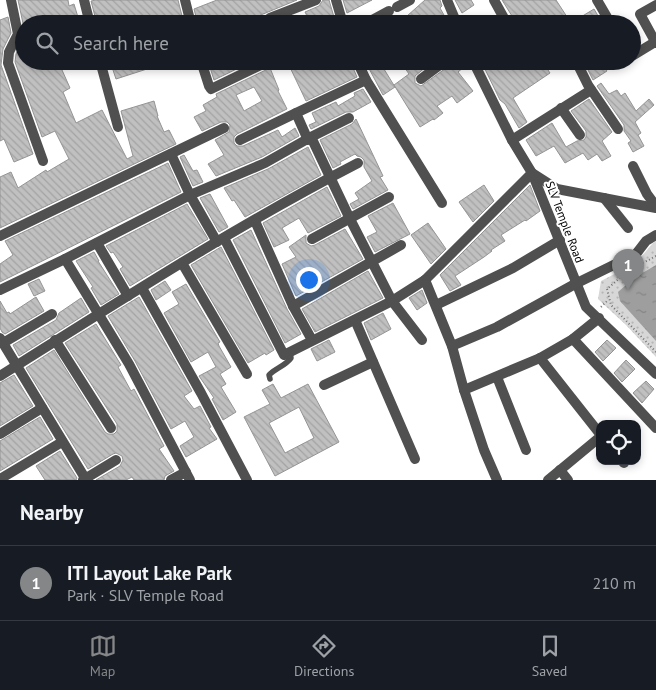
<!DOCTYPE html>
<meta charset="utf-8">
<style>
:root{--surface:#171b24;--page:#20242c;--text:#f1f3f6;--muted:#9ea1a6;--line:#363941;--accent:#858687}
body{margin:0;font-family:"PT Sans",sans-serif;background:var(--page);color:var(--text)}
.controls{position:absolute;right:15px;bottom:15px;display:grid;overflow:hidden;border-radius:10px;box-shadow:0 2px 8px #0003}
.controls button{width:45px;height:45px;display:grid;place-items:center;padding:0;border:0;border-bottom:1px solid var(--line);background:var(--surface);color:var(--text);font:25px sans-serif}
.you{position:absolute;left:308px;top:279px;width:18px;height:18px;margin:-12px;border:4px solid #fff;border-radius:50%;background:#1a73e8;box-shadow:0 0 0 8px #1a73e833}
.badge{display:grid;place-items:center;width:32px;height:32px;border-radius:50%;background:var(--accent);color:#fff;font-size:16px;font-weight:700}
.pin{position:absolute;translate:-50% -41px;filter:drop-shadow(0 1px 2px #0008)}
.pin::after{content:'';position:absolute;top:26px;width:18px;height:15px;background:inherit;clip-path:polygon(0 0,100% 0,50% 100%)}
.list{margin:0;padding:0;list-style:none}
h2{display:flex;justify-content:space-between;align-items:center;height:65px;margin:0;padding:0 20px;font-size:21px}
h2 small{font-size:16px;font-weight:400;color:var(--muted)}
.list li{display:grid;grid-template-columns:32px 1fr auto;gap:15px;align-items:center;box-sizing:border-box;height:75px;padding:0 20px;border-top:1px solid var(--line)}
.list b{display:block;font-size:19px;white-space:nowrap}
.list p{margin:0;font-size:16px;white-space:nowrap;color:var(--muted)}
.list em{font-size:16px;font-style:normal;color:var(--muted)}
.icon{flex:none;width:28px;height:28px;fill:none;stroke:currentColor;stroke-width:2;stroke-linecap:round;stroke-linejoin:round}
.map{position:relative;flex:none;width:656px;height:480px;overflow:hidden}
.search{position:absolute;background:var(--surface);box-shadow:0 2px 8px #0003;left:15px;right:15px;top:15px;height:55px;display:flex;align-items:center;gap:12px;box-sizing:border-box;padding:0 18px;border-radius:28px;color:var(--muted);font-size:19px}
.sheet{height:140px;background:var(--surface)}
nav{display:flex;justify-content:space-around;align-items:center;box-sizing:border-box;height:70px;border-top:1px solid var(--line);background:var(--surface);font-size:14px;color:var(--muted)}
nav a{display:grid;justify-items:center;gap:2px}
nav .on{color:var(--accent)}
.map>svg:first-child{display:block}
</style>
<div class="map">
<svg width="656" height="480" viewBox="0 0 656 480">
<defs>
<pattern id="park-dots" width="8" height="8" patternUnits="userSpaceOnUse" patternTransform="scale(1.25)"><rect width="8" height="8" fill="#d7d7d7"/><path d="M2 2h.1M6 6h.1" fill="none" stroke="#b7b7b7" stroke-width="1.8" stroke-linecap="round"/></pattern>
<pattern id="water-ripples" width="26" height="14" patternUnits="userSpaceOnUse" patternTransform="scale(1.25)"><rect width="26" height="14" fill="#9e9e9e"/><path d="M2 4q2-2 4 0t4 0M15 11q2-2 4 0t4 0" fill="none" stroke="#868686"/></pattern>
<pattern id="building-back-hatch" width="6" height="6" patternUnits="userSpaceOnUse" patternTransform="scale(1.25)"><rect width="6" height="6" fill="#c0c0c0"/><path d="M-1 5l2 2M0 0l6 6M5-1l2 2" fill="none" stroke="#a3a3a3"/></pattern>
</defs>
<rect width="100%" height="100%" fill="#fff"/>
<!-- park -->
<path fill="url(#park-dots)" d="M656 241V357L626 325 598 299 601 281 636 263 652 244Z"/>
<!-- water -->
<path fill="url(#water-ripples)" d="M656 265V341L620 301 618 292 634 278Z"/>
<!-- building -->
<g fill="url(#building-back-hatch)" stroke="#949494" fill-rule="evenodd">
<path d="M18 0H68L69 6 74 4 80 24H24V28Z"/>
<path d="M96 0H178L184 24H142L141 20 129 24H97L91 1Z"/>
<path d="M217 0H297L239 24H198L194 9Z"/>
<path d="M323 0H329L336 24H311L305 12 319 6Z"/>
<path d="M343 0H372L347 13Z"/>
<path d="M425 0H440L442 6 440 8 449 24H441L434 15 424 24H398Z"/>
<path d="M455 0H471L474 5 462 13Z"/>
<path d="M502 0H556L571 23 594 9 601 21 597 24H517Z"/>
<path d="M8 17 11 33 3 49 1 65 33 154 14 162 4 139 0 141V20Z"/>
<path d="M24 38V61H58L70 88 63 92 76 123 102 110 127 159 133 156 121 111 154 101 158 116H157L164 132 169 130 176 144 0 228V177L11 172 18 188 46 170 47 172 69 159 55 131 42 137 15 62 16 54Z"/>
<path d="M110 61H148L150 68 116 79Z"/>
<path d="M208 61H253L214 80Z"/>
<path d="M287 61H335L337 66 346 61H350L357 77 306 101Z"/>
<path d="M365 61H379L395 87 383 95Z"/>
<path d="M400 61H433L415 76V83L421 86 449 66 452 61H460L464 67 458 72 473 91 457 103 452 96 437 106 443 113 434 120 433 119 420 127 394 85 409 74Z"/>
<path d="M481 61H542L550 73 513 98 527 122 519 128 505 104 500 100Z"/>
<path d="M589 61H600L607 71 593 80 585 64Z"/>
<path d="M270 68 279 90 278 91 287 109 237 134 234 137V143L237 146H243L278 130 282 137 295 128 299 136 262 157 216 176 208 164 224 155 215 140 229 132 230 125 227 122H221L202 131 194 117 206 111 203 105 217 97 216 94ZM254 87 262 101 244 111 236 95Z"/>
<path d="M601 83 609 94 617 90 621 96 625 93 636 111 649 99 654 105 635 122 641 133 638 135 644 146 633 152 628 143 631 141 624 131V125L597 86Z"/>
<path d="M363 89 371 102 353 112H346L311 129 309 125 316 122 312 113 336 102 338 106 355 96 354 93Z"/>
<path d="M589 99 612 132 602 141 611 156 602 161 597 154 588 160 583 153 565 163 554 146 536 156 526 140 552 123 566 147 577 141 584 140 586 137V131L571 111Z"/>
<path d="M356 119 383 176 380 177 388 190 353 209 350 204 359 199 355 193 372 181 364 167V160L361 157 357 156 355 154 340 162 341 164 333 168 320 140 352 124Z"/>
<path d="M308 147 321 175 245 217 234 200 232 201 224 188 268 169Z"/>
<path d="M184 155 193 171 197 170 203 182 193 186 180 157Z"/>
<path d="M168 163 181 192 0 282V264L13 255 5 241Z"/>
<path d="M484 185 494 201 473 222 459 202Z"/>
<path d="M530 185 540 211 526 221 525 220 501 235 505 241 491 250 492 251 484 257 455 276 461 285 450 291 440 275Z"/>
<path d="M327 187 341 216 308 233 299 218 282 228 289 240 274 247 263 223Z"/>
<path d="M210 194 228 227 219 232 200 198Z"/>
<path d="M393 203 410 234 375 252 367 237 377 232 368 216Z"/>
<path d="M187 204 208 239 130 286 120 269 123 267 113 252 111 253 106 246Z"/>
<path d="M428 223 446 249 431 264 411 235Z"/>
<path d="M345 229 363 259 296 296 282 264 296 257 289 247 306 235V243L311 246 315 245Z"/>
<path d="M251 230 287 309 301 334 285 343 233 240Z"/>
<path d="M221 247 274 350 266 355 265 353 248 363 191 265Z"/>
<path d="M94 252 99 261H98L119 294 101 305 91 288 93 287 76 261Z"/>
<path d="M368 271 383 298 315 332 302 309Z"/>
<path d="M39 279 45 291 34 296 28 284Z"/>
<path d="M165 281 171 290 156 300 151 290Z"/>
<path d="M186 284 220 342 218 343 219 346 231 367 220 374 226 384 221 387 236 412 223 420 212 399 214 398 199 376 216 367 208 352 191 362 164 313 179 304 172 292Z"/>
<path d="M422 290 427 303 417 310 409 298Z"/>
<path d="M36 297 44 311 5 334 2 332 0 328V301L7 313 9 312 10 314Z"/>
<path d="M139 297 192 391 184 396 194 409 200 406 211 427 209 428 217 439 186 457 180 446 194 437 185 421 171 429 135 361 108 316Z"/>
<path d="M81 298 89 312 19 356 13 345 56 320 59 313Z"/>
<path d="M383 313 391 329 371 340 364 323Z"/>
<path d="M96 324 121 365 118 367 131 391 134 389 164 446 159 449 174 471 165 476 164 480H134L132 477 126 480H96L120 466 123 460 122 456 116 453 113 454 88 469 26 368 54 350 105 432 108 434H114L117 431V424L65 343Z"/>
<path d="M329 340 335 352 317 361 311 349Z"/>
<path d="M607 340 616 348 603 361 595 352Z"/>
<path d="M626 360 635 369 622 382 614 373Z"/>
<path d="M14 375 33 406 0 426V383Z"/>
<path d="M646 381 654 389 642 403 633 393Z"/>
<path d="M273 384 281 398 308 384 339 442 275 476 244 417 270 404 262 390ZM299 407 314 438 285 453 269 423Z"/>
<path d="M40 417 53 439 0 471V441Z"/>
<path d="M60 451 77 478 76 480H45L36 466Z"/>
</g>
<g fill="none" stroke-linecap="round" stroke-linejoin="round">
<!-- path -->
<g stroke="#727272" stroke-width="2" stroke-dasharray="1 2.5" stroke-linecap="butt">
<path d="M656 256 628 271 607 289 611 305 656 352"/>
<path d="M601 307 608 300"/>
</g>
<!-- service -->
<path stroke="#505050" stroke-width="5.5" d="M270 379 269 375C276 368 285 366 291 358L290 352"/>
<!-- minor -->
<g stroke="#505050" stroke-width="10">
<path d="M11 0 18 34 9 52 8 63 43 161"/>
<path d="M84 0 90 24"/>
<path d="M185 0 191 24"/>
<path d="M336 0 343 24"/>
<path d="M447 0 457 24"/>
<path d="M494 0 505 20 510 24"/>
<path d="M597 0 611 24"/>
<path d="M656 5 640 14 656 43"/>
<path d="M397 7 410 0"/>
<path d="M270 18 316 0"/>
<path d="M254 24 256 23"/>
<path d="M365 24 389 11"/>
<path d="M632 56 655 42"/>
<path d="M100 61 118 127"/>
<path d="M201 61 209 86 211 89 269 61"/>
<path d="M357 61 366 80 442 203"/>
<path d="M473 61 512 140 532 173 586 307 656 374"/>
<path d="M576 61 588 85 618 129"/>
<path d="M421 79 445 61"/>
<path d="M561 108 580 135"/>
<path d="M311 137 349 118"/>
<path d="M240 140 296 113"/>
<path d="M308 140 296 113 366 80"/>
<path d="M512 140 591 90"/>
<path d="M171 154 190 195 217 242"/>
<path d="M633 166 647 194 656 206"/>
<path d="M604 198 628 228"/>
<path d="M255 221 293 306 312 340"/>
<path d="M0 236 224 128"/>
<path d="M224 238 284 355 392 301 425 280 532 173 557 189 656 208"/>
<path d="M312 239 389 197"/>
<path d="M97 243 128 296"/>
<path d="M65 259 129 364 190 480"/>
<path d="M182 263 247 374"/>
<path d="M425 280 452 346 464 390 484 450 497 480"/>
<path d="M142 288 201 393 247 480"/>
<path d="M0 290 65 259 190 195 265 163 311 137 350 219 392 301 422 340"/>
<path d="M436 305 513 268 560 240"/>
<path d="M293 306 401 245"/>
<path d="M355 320 415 459"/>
<path d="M0 338 85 478"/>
<path d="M573 339 656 428"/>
<path d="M55 340 111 428"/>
<path d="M3 343 52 314"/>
<path d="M452 346 497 327 575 284 636 254 646 241 656 235"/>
<path d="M540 358 600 434"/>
<path d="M0 376C118 302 234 227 358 163"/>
<path d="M497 377 526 450"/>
<path d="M324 385 373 362"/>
<path d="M464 390 540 358 573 339 599 318"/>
<path d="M0 434 42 408"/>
<path d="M622 461 624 463"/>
<path d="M560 470 568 480"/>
<path d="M0 479 62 442"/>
<path d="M83 480 116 460"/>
<path d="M171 480 186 472"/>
<path d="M548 480 600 437"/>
</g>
</g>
<g text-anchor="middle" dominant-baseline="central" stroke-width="4" stroke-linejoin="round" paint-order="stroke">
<!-- street labels -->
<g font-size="12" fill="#000" stroke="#fff">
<text transform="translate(565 222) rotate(69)">SLV Temple Road</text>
</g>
</g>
</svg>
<div class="controls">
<button><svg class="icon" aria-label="locate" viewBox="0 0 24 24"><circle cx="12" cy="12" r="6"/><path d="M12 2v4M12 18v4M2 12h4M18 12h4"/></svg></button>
</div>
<div class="you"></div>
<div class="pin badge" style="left:628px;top:290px">1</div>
<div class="search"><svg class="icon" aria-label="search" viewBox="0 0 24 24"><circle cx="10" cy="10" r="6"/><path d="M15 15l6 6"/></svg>Search here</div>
</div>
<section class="sheet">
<h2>Nearby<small></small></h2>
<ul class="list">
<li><span class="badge">1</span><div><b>ITI Layout Lake Park</b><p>Park · SLV Temple Road</p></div><em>210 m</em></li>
</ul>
</section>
<nav>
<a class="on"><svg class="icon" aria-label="map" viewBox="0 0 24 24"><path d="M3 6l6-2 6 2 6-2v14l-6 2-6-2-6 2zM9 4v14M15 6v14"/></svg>Map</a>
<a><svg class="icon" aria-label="directions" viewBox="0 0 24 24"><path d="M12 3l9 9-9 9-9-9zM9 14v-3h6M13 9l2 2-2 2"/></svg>Directions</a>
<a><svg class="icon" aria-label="saved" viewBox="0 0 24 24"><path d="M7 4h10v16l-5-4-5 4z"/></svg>Saved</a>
</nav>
